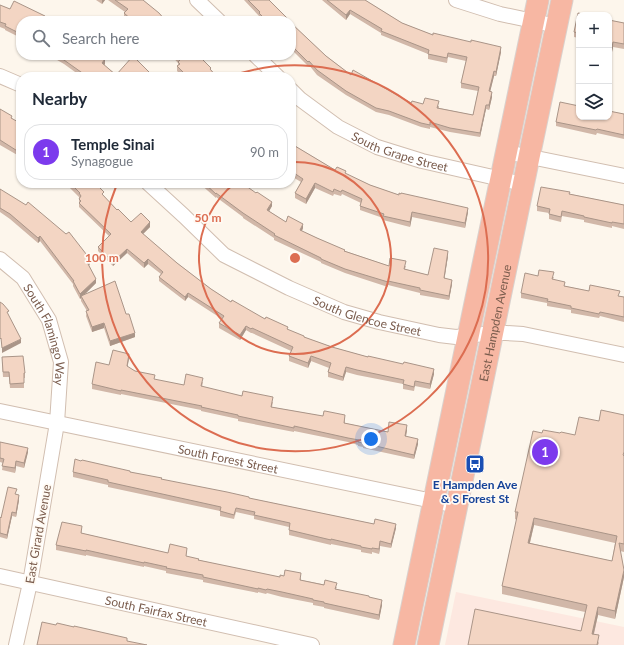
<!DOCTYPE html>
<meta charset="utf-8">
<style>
:root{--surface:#fff;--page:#f6f6f7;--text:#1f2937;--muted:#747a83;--line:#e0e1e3;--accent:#7c3aed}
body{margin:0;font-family:Lato,sans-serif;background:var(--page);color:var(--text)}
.controls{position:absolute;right:12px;top:12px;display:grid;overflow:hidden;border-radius:8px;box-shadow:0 1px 3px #0004}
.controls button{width:36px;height:36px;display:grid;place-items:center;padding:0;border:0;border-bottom:1px solid var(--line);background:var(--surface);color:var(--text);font:20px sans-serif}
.you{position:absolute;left:371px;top:439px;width:14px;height:14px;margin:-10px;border:3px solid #fff;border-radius:50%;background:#1a73e8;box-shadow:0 0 0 6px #1a73e833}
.badge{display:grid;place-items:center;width:26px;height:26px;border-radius:50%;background:var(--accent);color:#fff;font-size:13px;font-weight:700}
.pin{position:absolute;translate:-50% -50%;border:2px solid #fff;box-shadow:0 1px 4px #0006}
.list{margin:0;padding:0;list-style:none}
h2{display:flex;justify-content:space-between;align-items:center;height:52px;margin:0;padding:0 16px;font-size:17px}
h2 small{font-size:13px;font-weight:400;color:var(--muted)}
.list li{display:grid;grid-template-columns:26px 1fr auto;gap:12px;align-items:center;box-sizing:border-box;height:56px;margin:0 8px 8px;padding:0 8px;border:1px solid var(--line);border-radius:16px}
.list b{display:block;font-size:15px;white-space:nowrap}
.list p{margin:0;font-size:13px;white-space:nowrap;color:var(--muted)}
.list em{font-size:13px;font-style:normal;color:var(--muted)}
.icon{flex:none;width:22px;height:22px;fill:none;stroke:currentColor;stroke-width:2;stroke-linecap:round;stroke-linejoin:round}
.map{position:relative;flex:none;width:624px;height:645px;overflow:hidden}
.search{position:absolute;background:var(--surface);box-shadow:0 1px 3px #0004;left:16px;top:16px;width:280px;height:44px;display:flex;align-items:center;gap:10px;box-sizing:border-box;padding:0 14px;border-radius:16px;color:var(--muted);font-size:15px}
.panel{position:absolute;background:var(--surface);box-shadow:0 1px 3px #0004;left:16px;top:72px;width:280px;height:116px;border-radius:16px}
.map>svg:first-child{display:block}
</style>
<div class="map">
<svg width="624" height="645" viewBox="0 0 624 645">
<rect width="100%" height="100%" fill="#fdf6ec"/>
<!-- commercial -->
<path fill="#fde8e0" d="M456 592 624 627V645H445Z"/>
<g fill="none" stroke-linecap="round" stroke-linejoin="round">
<defs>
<g id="minor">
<path d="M197 0 219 21"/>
<path d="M456 0 500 14 557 26"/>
<path d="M255 55 278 77"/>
<path d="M0 76 21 85"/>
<path id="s1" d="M291 90 300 99 338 127 377 147 422 161 523 184"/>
<path d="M506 152 624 176"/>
<path id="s2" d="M148 183 184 216 224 255 289 288 344 312 379 322 439 335 456 337 493 333H506L523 334 624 355"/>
<path id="s3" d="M0 259 23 278 49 320 61 362 57 423 30 583 16 645"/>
<path id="s4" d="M0 411 457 506"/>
<path id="s5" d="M0 576 312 645"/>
</g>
<g id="highway">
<path d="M404 645 538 0"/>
<path id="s6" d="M428 645 529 157 562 0"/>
</g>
</defs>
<!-- minor casing -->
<use href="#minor" stroke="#d1beb0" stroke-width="16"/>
<!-- highway casing -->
<use href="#highway" stroke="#dad1cd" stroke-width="23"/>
<!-- minor -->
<use href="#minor" stroke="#fff" stroke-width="14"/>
<!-- highway -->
<use href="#highway" stroke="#f7b7a3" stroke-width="21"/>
</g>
<!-- wall -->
<g fill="#d1b7a8" fill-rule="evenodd">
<path d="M96 0H105L102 4Z"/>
<path d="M108 0H143L166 21H128L124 18V13L125 12Z"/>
<path d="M244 0H269L290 21H263L259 17V16Z"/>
<path d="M322 0H365L402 23 433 35 501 52 496 76H494L490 92 492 97 489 110 486 109 480 137 450 132 430 127V129L421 127 389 115 376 112 346 95 317 75 309 65 308 66 291 49V23L326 56 351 75 411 103 439 106V108L473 115 478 91 461 88V83L466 61 448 57 447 63 428 59V54L381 35V33L350 14 346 20Z"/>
<path d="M0 5 10 9 45 19 21 21V38L5 30V29L0 27Z"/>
<path d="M579 15V38L574 37V32Z"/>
<path d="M609 20 624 23V49L613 47 611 57H609Z"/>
<path d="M42 55H99L105 64 104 65 116 75 152 77H82L64 64 52 57 50 60Z"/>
<path d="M171 55H198L217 77H183L177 71V66L178 65V63Z"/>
<path d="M579 106 624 114V139L597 133 596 135 556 126V122Z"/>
<path d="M0 109 12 118 21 128V159L19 157V156L0 145Z"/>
<path d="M291 143 295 146 335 170 346 174 370 185 399 195 468 212 465 228 412 217 410 227 383 220V218L360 210V206L361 203 342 194 341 196 334 194 333 196 315 188 306 204 295 198V193L301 182 291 176Z"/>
<path d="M56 183H93L104 197 117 210 131 222 150 227 143 234 177 263 211 289 231 302 265 319 304 337 332 347 368 357 434 374 430 389 415 386 414 391 403 389V384L357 375 346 372 343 381 328 377V372L329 368 311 361 308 368 289 361V356L291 351 252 333H251L246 330 240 340 219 328V323L222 319 188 297 185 301 159 281V277L161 274 148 264 144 268 127 253 113 266 98 251V247L109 236 79 207V197L65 183 61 187Z"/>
<path d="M199 183H242L272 206 269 211 286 222 303 228 302 231 345 251 389 266H406L405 269 428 275 448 256 444 278 452 284 449 300 420 295V293L388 285V287L345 273 321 263V262L274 240V238L243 218V217L216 197V198Z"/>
<path d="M0 189 90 264 89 265 96 283 84 295 126 314 135 337 110 346 104 328 92 332 86 316 87 311 81 301V298L80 299 73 286V284L40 241 38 243 10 219 0 212Z"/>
<path d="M570 194 624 205V229L612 226V228L584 222V220L562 216 561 222 549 219V213L537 211V206Z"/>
<path d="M538 276 554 277 553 279 565 286 589 291 624 297V322L600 316 599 318 571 313V310L547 306V303L521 298V293Z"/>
<path d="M129 358 127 367 155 380 184 385 203 382 202 387 242 396 273 402 272 407 345 420V423L388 432 407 430 406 437 418 444 414 459 363 448V447L358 446V445L348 442 294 431V432L238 421V419L201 411V410L121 394V395L92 389V384L109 365Z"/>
<path d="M2 362 25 373V378H24V388H10L9 377H3Z"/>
<path d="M624 415V552L620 551 624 577 615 619 598 615 594 634 599 643 598 645H468L581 631 585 612 502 594V586L517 520 515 519V512L542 433H560L575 435 599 421ZM534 525 615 543 612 561 530 543Z"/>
<path d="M0 442 28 452 24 468 16 466 15 473 2 470 3 463 0 462Z"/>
<path d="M73 472H130L162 480 374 524 396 528 391 548 380 546 379 554 372 552V554L361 552V550L331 544V545L289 535V527L254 519V516L236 512 234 519 220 516V511L108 487V485L73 477Z"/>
<path d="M17 493 16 495 19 500 16 517 12 516 7 539 0 537V517L1 518Z"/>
<path d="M82 531 81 533 168 553 187 552 186 556 199 560 243 570 280 577 284 576 301 578V580L337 587 336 589 369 597 382 605 379 620 324 608V607L313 605V603L282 597 267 593 266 594 258 592V593L203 582V580L166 573V571L144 566V567L86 555V556L56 550V545Z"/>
</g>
<!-- shaded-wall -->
<g fill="#aa9588">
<path d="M102 0H105L102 4Z"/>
<path d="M350 10V14L346 20V15Z"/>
<path d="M613 42V47L611 57V53Z"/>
<path d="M501 47V52L496 76V72Z"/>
<path d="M51 55H52V57L50 60Z"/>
<path d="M105 59V64L102 68V63Z"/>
<path d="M494 71V76L489 96V91Z"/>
<path d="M492 92V97L489 110V105Z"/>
<path d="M486 105V109L480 137V133Z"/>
<path d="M61 183H65L61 187Z"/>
<path d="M315 183V188L306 204V199Z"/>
<path d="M272 202V206L267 215V210Z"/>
<path d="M468 208V212L465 228V223Z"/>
<path d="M412 212V217L410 227V222Z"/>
<path d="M150 222V227L141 236V232Z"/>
<path d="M303 224V228L300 235V230Z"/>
<path d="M40 236V241L38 243V238Z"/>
<path d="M127 249V253L113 266V262Z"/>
<path d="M448 251V256L444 282V278Z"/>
<path d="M90 259V264L87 267V262Z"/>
<path d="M148 259V264L144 268V263Z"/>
<path d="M96 279V283L82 297 81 296V298L80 299V294Z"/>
<path d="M452 280V284L449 300V296Z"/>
<path d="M188 293V297L185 301V297Z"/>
<path d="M104 323V328L92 332V327Z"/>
<path d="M246 326V330L240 340V335Z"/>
<path d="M135 333V337L110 346V341Z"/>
<path d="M21 339V343L2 353V348Z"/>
<path d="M129 354V358L127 371V366Z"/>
<path d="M311 356V361L308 368V363Z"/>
<path d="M346 367V372L343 381V377Z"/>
<path d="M434 369V374L430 389V384Z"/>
<path d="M407 425V430L405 441V436Z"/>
<path d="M418 439V444L414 459V455Z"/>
<path d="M28 448V452L24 468V463Z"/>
<path d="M16 461V466L15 473V468Z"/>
<path d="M19 495V500L16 517V513Z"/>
<path d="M12 512V516L7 539V535Z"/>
<path d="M534 518V525L528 550V543Z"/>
<path d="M396 524V528L391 548V544Z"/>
<path d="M380 541V546L379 554V549Z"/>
<path d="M624 570V577L615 619V611Z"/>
<path d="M382 600V605L379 620V615Z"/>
<path d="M598 607V615L592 641V634Z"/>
</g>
<!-- building -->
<g fill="#f3d5c3" stroke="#aa9588" fill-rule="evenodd">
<path d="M115 0H143L159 13 166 21H144L141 19 139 21H133L124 13 128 9Z"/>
<path d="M248 0H269L290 21H267L259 13 260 12Z"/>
<path d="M327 0H365L402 23 433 35V33L471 42V40L501 47 496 72 494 71 489 91 492 92 489 105H486L480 133 450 128 430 122V125L421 123 389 111 376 108 346 91 317 70 309 61 308 62 291 45V23L326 56 351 75 353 70 411 103 412 101 423 104 425 98 439 101 437 108 473 115 479 87 461 83 467 57 448 53 447 58 428 54 429 50 381 31 382 29 350 10 346 15Z"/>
<path d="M14 1 45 16 44 18 48 21H21V34L5 26 6 24 0 22V5L10 9Z"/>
<path d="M578 13 588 15H579V33L574 32Z"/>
<path d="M609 20 624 23V44L613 42 611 53 609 52Z"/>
<path d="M56 55H99L105 59 102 63 116 75 133 56 152 75 150 77H88L64 60Z"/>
<path d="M175 55H198L211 68 210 69 217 77H188L177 66 180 64 178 62 180 60Z"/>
<path d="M560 102 579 106V117H609V111L624 114V135L597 129 596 130 556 122Z"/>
<path d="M0 109 12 116 11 118 20 123 18 126 21 128V154L19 153V152L0 140Z"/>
<path d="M291 143 295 146 335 170 337 167 346 171 345 173 370 185 399 195V193L401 194V193L468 208 465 223 412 212 410 222 383 216 384 214 360 206 362 199 342 190 341 192 334 189 333 192 315 183 306 199 295 193 303 179 291 171Z"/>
<path d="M70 183H93L96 186 97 185 104 192 102 194 117 210 118 209 131 222 141 213 150 222 141 232 177 263 211 289 231 302 232 300 265 319 266 317 288 327 287 329 304 336V337L332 347 368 357V356L403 364 404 362 434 369 430 384 415 381 414 387 403 384 404 380 357 370 346 367 343 377 328 372 331 363 311 356 308 363 289 356 293 347 252 328 251 329 246 326 240 335 219 323 224 316 188 293 185 297 159 277 163 272 148 259 144 263 127 249 113 262 98 247 111 234 79 203 81 201 79 199 81 196 79 193H80Z"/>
<path d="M204 183H242L256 193 257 192 272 202 267 210 286 222 288 216 303 224 300 230 317 238 345 250 344 251 389 266 390 258 406 261 404 269 428 275 434 248 448 251 444 278 452 280 449 296 420 290V288L388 281V282L345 269 321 259V258L274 235 275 234 243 213 216 193V194Z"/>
<path d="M541 187 570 192 569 194 624 205V224L612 222V223L584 217V216L562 211 561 217 549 214 550 209 537 206Z"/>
<path d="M0 189 26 205 28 202 66 234 69 232 90 259 87 262 96 279 80 294 73 281H74L40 236 38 238 10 214 0 208Z"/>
<path d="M539 270 554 272 552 279 565 282 564 286 589 291 590 285 620 291 618 296 624 297V317L600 312 599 314 571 308V306L547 301 548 299 521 293 525 273 538 276Z"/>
<path d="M115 281 126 314H129L135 333 110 341 104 323 92 327 86 311 89 310 81 296Z"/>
<path d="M0 302 3 304 9 311 7 312 21 339 2 348 1 338 0 339Z"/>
<path d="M113 350 129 354 127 366 135 371 155 375 154 379 184 385 186 374 203 378 201 386 242 396 243 391 273 397 271 407 323 416 324 411H325L345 415 344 423 388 432 389 422 407 425 405 436 418 439 414 455 363 443 358 442 359 440 348 438 294 426V428L238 416V415L201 407 202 406 121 390V391L92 384 96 362 109 365Z"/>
<path d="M23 356 25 373H24V383L10 384 9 372H3L2 357Z"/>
<path d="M601 410 624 415V452L623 455 624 456V544L619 543 624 570 615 611 598 607 592 634 599 635 597 645H468L475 609 581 631 587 605 502 586 518 512H515L533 431 542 433 543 430 560 433 561 432 575 435 579 417 599 421ZM534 518 617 536 612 561 528 543Z"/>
<path d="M0 442 28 448 24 463 16 461 15 468 2 466 4 459 0 458Z"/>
<path d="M75 459 81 461 82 460 130 471V472L162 478 161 479 227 492 249 497V498L374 524 375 519 396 524 391 544 380 541 379 549 372 548V549L361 547V546L331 539V540L289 530 290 523 254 515 255 512 236 508 234 515 220 511 221 507 108 482V480L73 472Z"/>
<path d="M8 487 17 489 15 494 19 495 16 513 12 512 7 535 0 533V517L1 518Z"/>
<path d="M62 522 82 526 81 533 168 553 170 544 187 548 186 556 199 559 198 560 280 577V575L284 576 285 570 301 573 300 580 324 585 325 580 337 583 335 589 369 596V597L382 600 379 615 324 603V602L313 600V599L282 592 267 589 266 590 258 588V589L203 577V575L166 568 167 567 144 562V563L86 550V551L56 545Z"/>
<path d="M42 622 56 625 57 623 74 627V626L127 638V641L147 645H37Z"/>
</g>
<!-- distance rings -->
<g fill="none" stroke="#dc6d51" stroke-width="2">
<path d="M292 162A96 96 0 1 1 235 183"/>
<path d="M229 77A193 193 0 1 1 117 184"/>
</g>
<!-- icons -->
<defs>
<symbol id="bus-square" viewBox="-11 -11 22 22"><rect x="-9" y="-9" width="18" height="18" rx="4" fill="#1a4fb4" stroke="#fffaf3"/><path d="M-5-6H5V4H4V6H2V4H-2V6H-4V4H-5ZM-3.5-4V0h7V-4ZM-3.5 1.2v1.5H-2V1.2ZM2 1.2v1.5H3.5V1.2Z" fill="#fff"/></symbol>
</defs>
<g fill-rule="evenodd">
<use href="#bus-square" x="464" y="453" width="22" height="22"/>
</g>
<g text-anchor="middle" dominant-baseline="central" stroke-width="3.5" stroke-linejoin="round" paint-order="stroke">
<!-- street labels -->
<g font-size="12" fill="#7a5c4d" stroke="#fffaf3">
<text stroke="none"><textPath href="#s1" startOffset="127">South Grape Street</textPath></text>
<text stroke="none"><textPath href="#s2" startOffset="261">South Glencoe Street</textPath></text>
<text stroke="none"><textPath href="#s6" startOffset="329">East Hampden Avenue</textPath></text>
<text stroke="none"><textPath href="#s3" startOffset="92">South Flamingo Way</textPath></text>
<text stroke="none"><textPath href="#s4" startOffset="233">South Forest Street</textPath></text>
<text transform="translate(38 534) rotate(-80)">East Girard Avenue</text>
<text stroke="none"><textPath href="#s5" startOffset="160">South Fairfax Street</textPath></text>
</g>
<!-- transit labels -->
<g font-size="12" font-weight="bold" fill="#164399" stroke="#fffaf3">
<text x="475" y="484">E Hampden Ave<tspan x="475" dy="14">&amp; S Forest St</tspan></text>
</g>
</g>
<circle cx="295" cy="258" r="6" fill="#dc6d51" stroke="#fffaf3" stroke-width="2"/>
<g font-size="12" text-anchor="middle" font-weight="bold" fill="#dc6d51" stroke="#fffaf3" stroke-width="3.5" stroke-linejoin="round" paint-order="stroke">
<text x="208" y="222">50 m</text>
<text x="102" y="262">100 m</text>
</g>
</svg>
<div class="controls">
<button>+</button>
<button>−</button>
<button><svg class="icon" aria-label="layers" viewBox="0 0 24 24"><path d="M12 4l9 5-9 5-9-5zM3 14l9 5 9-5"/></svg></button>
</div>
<div class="you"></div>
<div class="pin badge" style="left:545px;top:452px">1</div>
<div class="search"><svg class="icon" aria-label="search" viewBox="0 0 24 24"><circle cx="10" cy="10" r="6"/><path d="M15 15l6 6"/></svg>Search here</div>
<section class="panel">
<h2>Nearby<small></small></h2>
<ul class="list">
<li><span class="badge">1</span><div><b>Temple Sinai</b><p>Synagogue</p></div><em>90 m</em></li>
</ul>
</section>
</div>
